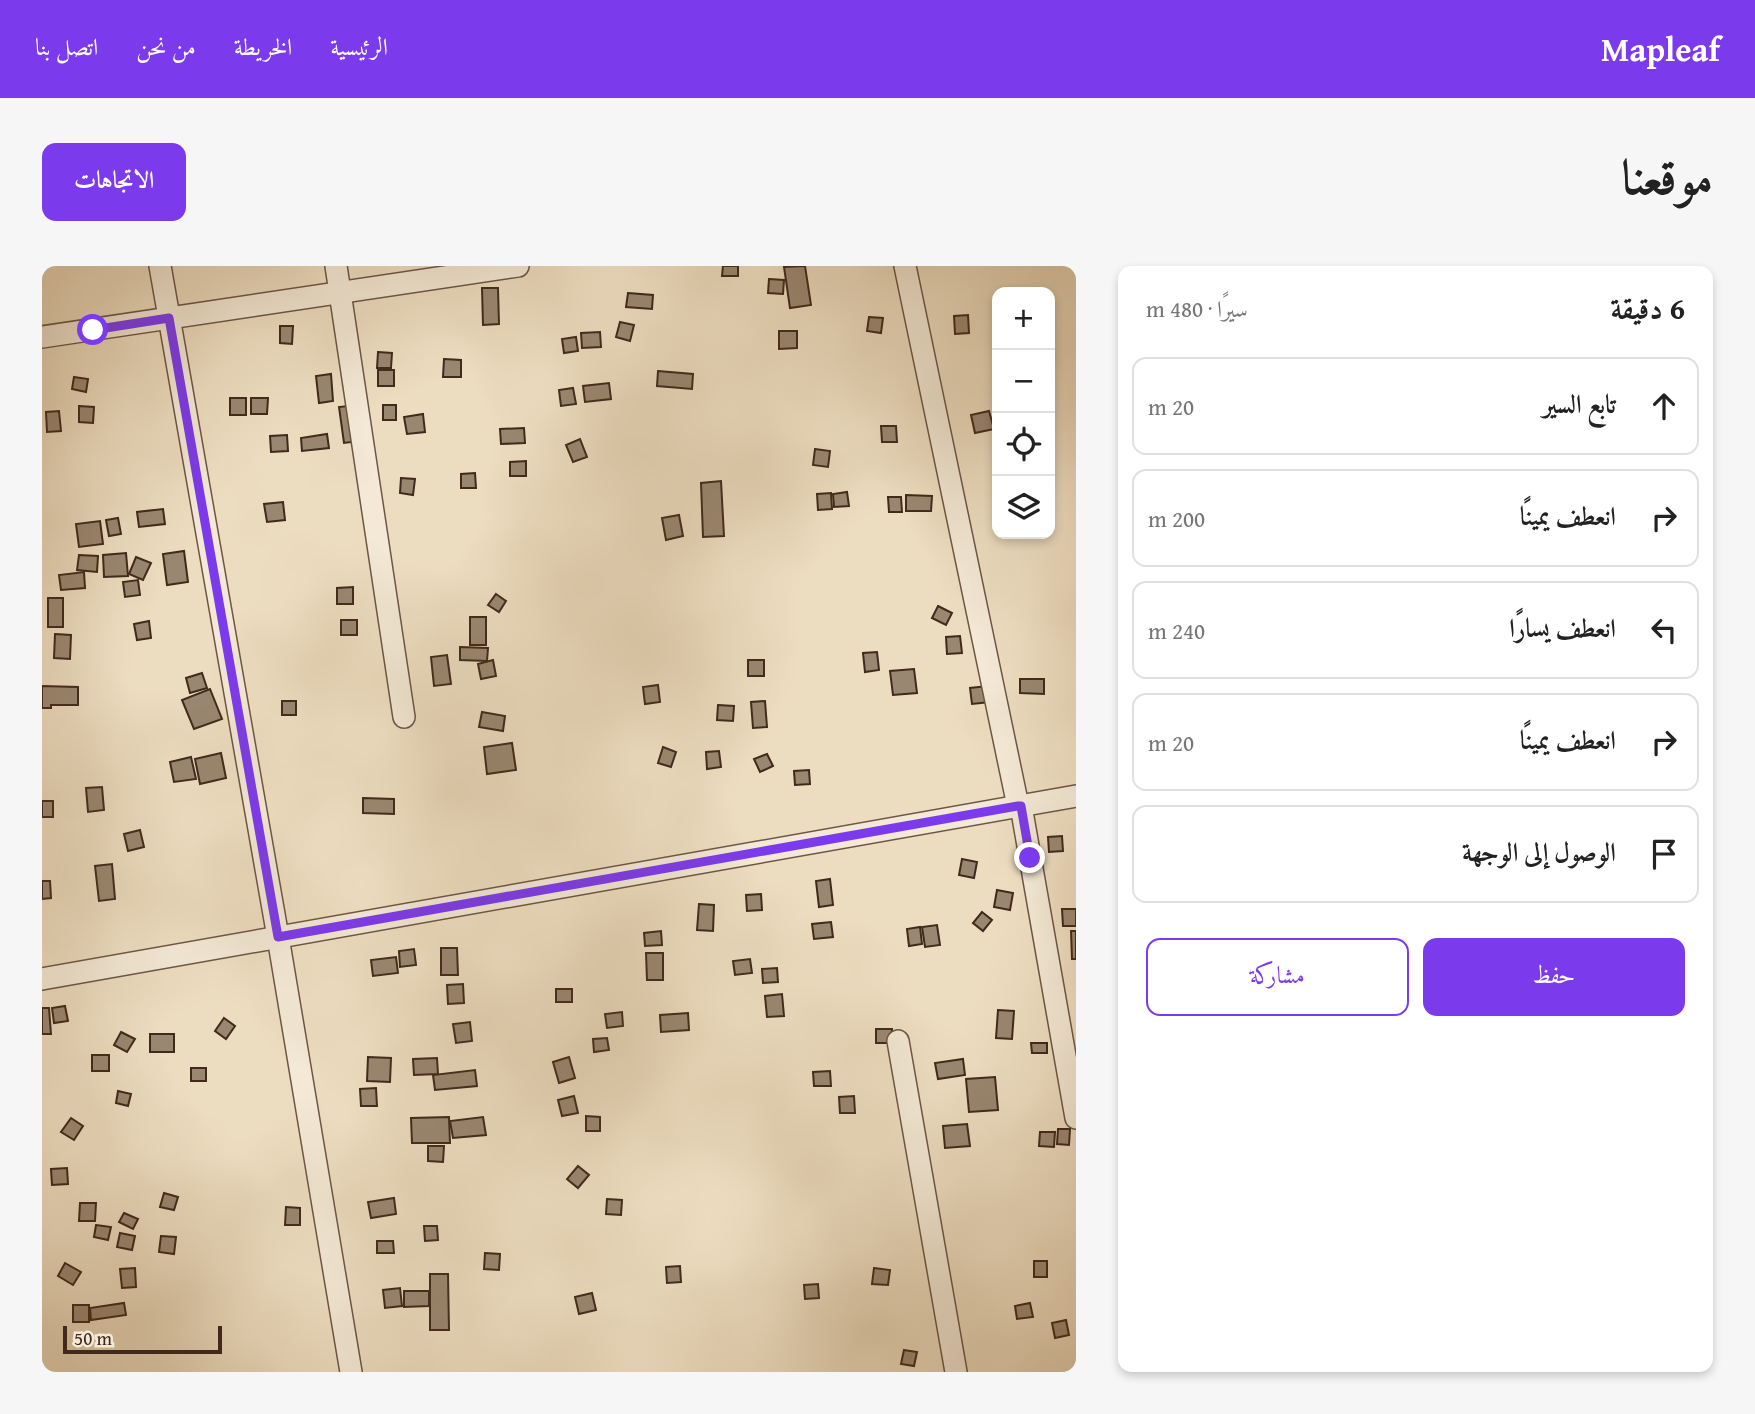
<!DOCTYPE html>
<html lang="ar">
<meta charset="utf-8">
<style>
:root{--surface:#fff;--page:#f6f6f6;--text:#222;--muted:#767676;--line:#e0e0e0;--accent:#7c3aed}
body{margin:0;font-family:"Gentium Book Plus",Amiri,serif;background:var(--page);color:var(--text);direction:rtl}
.controls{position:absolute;right:21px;top:21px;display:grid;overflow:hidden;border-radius:14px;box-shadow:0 4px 10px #0003}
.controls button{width:63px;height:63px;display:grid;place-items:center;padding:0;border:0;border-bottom:2px solid var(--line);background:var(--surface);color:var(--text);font:35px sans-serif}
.scale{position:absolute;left:21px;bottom:18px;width:159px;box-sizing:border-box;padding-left:7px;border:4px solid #41291c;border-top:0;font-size:19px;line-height:24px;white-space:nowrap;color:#41291c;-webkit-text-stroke:5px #f3e9d6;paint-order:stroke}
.stop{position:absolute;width:21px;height:21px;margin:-16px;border:5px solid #7c3aed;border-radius:50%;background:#fff}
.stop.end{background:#7c3aed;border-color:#fff;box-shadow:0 2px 7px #0008}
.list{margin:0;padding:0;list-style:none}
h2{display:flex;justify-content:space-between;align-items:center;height:91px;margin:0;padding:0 28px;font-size:30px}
h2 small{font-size:23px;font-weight:400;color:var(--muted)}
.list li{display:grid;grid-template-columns:46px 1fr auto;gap:21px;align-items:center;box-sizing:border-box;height:98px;margin:0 14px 14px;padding:0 14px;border:2px solid var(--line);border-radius:14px}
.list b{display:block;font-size:26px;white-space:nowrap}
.list em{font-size:23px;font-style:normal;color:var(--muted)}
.actions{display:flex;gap:14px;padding:21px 28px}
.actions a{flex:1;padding:16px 0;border:2px solid var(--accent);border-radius:14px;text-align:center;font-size:24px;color:var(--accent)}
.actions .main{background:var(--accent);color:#fff}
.icon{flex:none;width:38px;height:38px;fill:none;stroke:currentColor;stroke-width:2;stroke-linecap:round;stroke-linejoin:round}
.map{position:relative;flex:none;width:1034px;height:1106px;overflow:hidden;direction:ltr;border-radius:14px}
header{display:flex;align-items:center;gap:42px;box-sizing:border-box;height:98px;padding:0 35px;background:var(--accent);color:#fff}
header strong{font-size:33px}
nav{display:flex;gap:38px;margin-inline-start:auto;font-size:24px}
.intro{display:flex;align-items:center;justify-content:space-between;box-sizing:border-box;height:168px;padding:0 42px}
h1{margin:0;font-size:49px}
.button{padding:18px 32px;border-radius:14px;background:var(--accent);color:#fff;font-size:24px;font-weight:700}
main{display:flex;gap:42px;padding:0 42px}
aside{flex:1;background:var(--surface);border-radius:14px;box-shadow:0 4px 10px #0003}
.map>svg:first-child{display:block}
</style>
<header>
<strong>Mapleaf</strong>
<nav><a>الرئيسية</a><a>الخريطة</a><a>من نحن</a><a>اتصل بنا</a></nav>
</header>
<div class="intro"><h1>موقعنا</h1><a class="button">الاتجاهات</a></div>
<main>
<aside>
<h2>6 دقيقة<small>سيرًا · 480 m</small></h2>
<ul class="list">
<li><svg class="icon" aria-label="ahead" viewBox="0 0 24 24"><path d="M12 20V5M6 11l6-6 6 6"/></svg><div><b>تابع السير</b></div><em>20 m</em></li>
<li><svg class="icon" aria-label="right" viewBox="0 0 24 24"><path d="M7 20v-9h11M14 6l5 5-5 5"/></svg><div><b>انعطف يمينًا</b></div><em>200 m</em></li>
<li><svg class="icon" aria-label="left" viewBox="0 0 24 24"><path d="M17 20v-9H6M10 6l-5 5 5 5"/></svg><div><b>انعطف يسارًا</b></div><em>240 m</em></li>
<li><svg class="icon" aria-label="right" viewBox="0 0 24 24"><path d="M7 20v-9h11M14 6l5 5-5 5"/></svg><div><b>انعطف يمينًا</b></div><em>20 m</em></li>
<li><svg class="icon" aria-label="arrive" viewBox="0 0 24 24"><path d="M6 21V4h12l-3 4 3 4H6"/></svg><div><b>الوصول إلى الوجهة</b></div></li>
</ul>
<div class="actions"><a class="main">حفظ</a><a>مشاركة</a></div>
</aside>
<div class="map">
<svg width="1034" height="1106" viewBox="0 0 1034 1106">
<rect width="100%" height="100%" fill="#edddc0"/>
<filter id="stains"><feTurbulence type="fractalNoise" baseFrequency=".00286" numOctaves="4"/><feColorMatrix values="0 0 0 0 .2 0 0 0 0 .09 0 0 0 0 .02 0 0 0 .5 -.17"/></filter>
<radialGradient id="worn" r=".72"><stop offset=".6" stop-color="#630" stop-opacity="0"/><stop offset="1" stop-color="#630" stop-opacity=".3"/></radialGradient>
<!-- building -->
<g fill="#9a8771" stroke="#41291c" stroke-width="2">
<path d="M681 0H696V10H680Z"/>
<path d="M763 0 769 39 748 42 742 1Z"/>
<path d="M727 13 742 14 741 28 726 27Z"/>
<path d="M440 22H456L457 58 441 59Z"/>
<path d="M586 27 611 29 610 43 584 41Z"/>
<path d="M926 49 927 67 913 68 912 50Z"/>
<path d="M827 51 841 52 839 67 825 65Z"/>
<path d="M578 56 592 59 588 75 574 71Z"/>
<path d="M238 60H251L250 78 238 77Z"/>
<path d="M737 65H755V82L737 83Z"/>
<path d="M558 66 559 81 540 82 539 67Z"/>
<path d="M534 71 536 85 522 87 520 73Z"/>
<path d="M336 86 350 87 349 102H335Z"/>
<path d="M402 93 419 94V111H401Z"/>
<rect x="336" y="104" width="16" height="16"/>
<path d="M616 105 651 108 650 123 615 120Z"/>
<path d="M289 108 291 135 277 137 274 110Z"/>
<path d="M32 111 46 113 44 126 30 123Z"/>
<path d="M567 117 569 133 543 136 541 120Z"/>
<path d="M531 122 534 138 519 140 517 124Z"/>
<rect x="188" y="132" width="16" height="17"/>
<path d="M209 132H226L225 148H209Z"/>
<path d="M314 139 318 175 302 177 297 141Z"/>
<rect x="341" y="139" width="13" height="15"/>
<path d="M37 140 52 141 51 157 37 156Z"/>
<path d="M17 145 19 165 5 166 4 146Z"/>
<path d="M947 145 952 163 933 167 929 149Z"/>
<path d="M381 148 383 166 365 168 362 151Z"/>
<path d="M839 160H854L855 176H840Z"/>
<path d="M482 162 483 177 459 178 458 163Z"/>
<path d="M285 168 287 182 260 185 259 172Z"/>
<path d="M245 169 246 185 229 186 228 170Z"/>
<path d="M538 173 545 191 531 196 524 179Z"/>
<path d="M773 183 788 185 786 201 771 199Z"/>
<path d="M484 195V210H468V196Z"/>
<path d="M433 207 434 222H419V208Z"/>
<path d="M359 212 373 213 371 229 358 227Z"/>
<path d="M679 215 682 270 661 271 659 217Z"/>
<path d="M805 226 807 240 792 241 791 228Z"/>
<path d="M789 227 790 243 776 244 775 228Z"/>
<path d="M864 229 890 230 889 245H864Z"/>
<path d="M846 231H859L860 246H847Z"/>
<path d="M241 236 243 254 225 256 222 238Z"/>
<path d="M121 243 123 258 97 261 95 246Z"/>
<path d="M637 249 641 270 624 274 620 252Z"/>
<path d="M76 252 79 268 67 270 64 254Z"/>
<path d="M58 255 61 278 37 281 34 258Z"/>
<path d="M142 285 146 316 125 319 121 288Z"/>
<path d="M84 287 86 310 62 311 61 289Z"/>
<path d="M37 289 56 290 55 306 35 304Z"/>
<path d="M94 291 109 297 101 314 87 308Z"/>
<path d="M42 306 43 322 19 324 17 309Z"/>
<path d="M96 314 98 329 83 331 81 316Z"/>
<path d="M311 321V338H295V322Z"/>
<path d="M454 328 464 335 457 346 446 339Z"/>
<rect x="6" y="332" width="15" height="29"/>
<path d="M896 340 910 347 904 359 890 352Z"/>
<rect x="428" y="351" width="16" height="28"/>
<rect x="299" y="354" width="16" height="15"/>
<path d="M107 355 109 372 95 374 92 358Z"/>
<path d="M13 368 29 369 28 393 12 392Z"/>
<path d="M918 370 920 387 905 388 904 371Z"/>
<path d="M418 381 446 382 445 395 418 394Z"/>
<path d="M835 386 837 404 823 406 821 387Z"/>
<path d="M405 389 409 418 392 420 389 391Z"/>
<path d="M451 394 454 410 439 413 436 398Z"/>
<rect x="706" y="394" width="16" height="16"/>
<path d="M872 403 875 427 851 429 848 405Z"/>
<path d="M160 407 165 422 148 427 144 412Z"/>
<path d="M978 413H1002V428L978 427Z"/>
<path d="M616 419 618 436 603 438 601 421Z"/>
<path d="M0 420 36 421V439H9V442H0Z"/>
<path d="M946 420 948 436 930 438 928 422Z"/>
<path d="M168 423 180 453 152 463 140 434Z"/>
<rect x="240" y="435" width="14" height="14"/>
<path d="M723 435 725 461 711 462 709 436Z"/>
<path d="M676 439 692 440 691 455 675 454Z"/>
<path d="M440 446 463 450 461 465 437 461Z"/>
<path d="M470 477 474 504 445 508 442 481Z"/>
<path d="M621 481 634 486 629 501 616 497Z"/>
<path d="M677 485 679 501 665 503 664 486Z"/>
<path d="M179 487 184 512 158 518 153 493Z"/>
<path d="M725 488 731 500 718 506 712 493Z"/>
<path d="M149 491 154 513 132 516 128 496Z"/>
<path d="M767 504 768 518 753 519 752 505Z"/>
<path d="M60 521 62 544 46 546 44 522Z"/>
<path d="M321 532 352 533V548L321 547Z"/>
<rect x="0" y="535" width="11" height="16"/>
<path d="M98 564 102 581 86 585 82 568Z"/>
<path d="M1020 570 1021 585 1007 586 1006 571Z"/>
<path d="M920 593 935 596 932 612 917 609Z"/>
<path d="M70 598 73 633 57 635 53 600Z"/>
<path d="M788 613 791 639 777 641 774 615Z"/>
<path d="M0 615H8L9 632 0 633Z"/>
<path d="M955 624 971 627 968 644 952 641Z"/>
<path d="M719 628 720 644 705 645 704 629Z"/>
<path d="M657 638 672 639 671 665 655 664Z"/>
<path d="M1020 643H1034V660H1021Z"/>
<path d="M940 646 950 654 941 665 931 657Z"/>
<path d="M789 656 791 671 772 673 770 658Z"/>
<path d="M895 659 898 679 883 681 880 661Z"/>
<path d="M878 661 880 678 867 680 865 663Z"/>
<path d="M619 665 620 679 603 680 602 667Z"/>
<path d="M1029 665H1034V693H1030Z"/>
<path d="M399 682H415L416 709H399Z"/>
<path d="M372 683 374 699 358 701 357 685Z"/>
<path d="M604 687H621V714H605Z"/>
<path d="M354 691 356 707 331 710 329 694Z"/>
<path d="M708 693 710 707 693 709 691 695Z"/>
<path d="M735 702 736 716 721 717 720 703Z"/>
<path d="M421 718 422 737 406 738 405 719Z"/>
<rect x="514" y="723" width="16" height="13"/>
<path d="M740 728 742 750 725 751 723 730Z"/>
<path d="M23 740 26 755 12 757 10 742Z"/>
<path d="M0 742H7L9 768H0Z"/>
<path d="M956 744 972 745 970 773 954 772Z"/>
<path d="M580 746 581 760 565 762 563 748Z"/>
<path d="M646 747 647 764 619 766 618 749Z"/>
<path d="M182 752 193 760 184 773 173 765Z"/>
<path d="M428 756 430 775 414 777 411 758Z"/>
<path d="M834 763H850L849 777H834Z"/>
<path d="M79 766 93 773 85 786 72 779Z"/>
<rect x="108" y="768" width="24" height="18"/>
<path d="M565 772 567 784 552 786 551 773Z"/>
<path d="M989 777H1005V787H990Z"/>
<rect x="50" y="789" width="17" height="16"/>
<path d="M326 791 349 792 348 816 325 815Z"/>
<path d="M527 791 533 812 517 817 511 796Z"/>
<path d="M395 792 396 808 372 809 371 793Z"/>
<path d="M921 793 923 809 896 813 893 797Z"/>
<rect x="149" y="802" width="15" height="13"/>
<path d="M433 804 435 820 393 824 391 809Z"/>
<path d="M788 805 789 820H772L771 806Z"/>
<path d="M953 811 956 844 927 846 924 813Z"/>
<path d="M334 822 335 840H319L318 823Z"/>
<path d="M76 825 89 828 86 840 74 837Z"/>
<path d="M532 830 536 847 520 850 516 834Z"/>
<path d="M812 830 813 847H798L797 831Z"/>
<path d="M544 850 558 851V865H544Z"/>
<path d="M407 851 408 877H370L369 852Z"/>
<path d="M441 851 444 869 411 872 408 855Z"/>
<path d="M29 852 41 860 32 874 19 866Z"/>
<path d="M925 858 928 880 903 882 901 860Z"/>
<path d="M1016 863H1028L1027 879 1015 878Z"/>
<path d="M998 866H1013L1012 881 997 880Z"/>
<path d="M386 880H402L401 896 386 895Z"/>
<path d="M536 900 547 909 536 922 525 913Z"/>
<path d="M25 902 26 918 10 919 9 903Z"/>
<path d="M122 927 136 931 132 944 118 941Z"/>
<path d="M352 932 354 948 329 952 326 936Z"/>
<path d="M565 933 580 934 579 949 564 948Z"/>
<path d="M38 937H54L53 955H37Z"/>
<path d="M244 941 258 942V959H243Z"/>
<path d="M82 947 96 953 91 963 77 956Z"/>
<path d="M54 959 69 961 66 974 52 971Z"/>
<path d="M382 960H395L396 974 383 975Z"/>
<path d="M78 967 93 970 90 984 75 981Z"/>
<path d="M119 970 134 971 132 988 117 986Z"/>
<path d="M335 975H351L352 987H335Z"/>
<path d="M443 987 458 988 457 1004 442 1003Z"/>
<rect x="992" y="995" width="13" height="16"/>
<path d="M23 997 39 1006 31 1019 16 1010Z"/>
<path d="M638 1000 639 1016 625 1017 624 1001Z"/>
<path d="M93 1002 94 1021 80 1022 78 1003Z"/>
<path d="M832 1002 848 1004 846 1019 830 1018Z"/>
<path d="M388 1008H406L407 1064H388Z"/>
<path d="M776 1018 777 1032 763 1033 762 1019Z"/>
<path d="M358 1022 360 1040 343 1042 341 1024Z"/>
<path d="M362 1025H387V1040L362 1041Z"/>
<path d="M550 1027 554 1044 537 1048 533 1031Z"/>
<path d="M82 1037 84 1049 49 1054 48 1042Z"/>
<path d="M988 1037 991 1051 975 1053 973 1040Z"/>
<rect x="31" y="1039" width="16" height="17"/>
<path d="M1024 1054 1027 1069 1013 1072 1010 1057Z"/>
<path d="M862 1084 875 1086 872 1100 859 1098Z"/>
</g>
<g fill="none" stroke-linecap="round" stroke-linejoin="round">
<defs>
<g id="minor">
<path d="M118 0 236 671 309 1106"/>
<path d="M294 0 362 451"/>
<path d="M863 0 976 540"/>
<path d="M0 71 476 0"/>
<path d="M979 540 1034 852"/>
<path d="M0 713 1034 530"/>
<path d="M856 775 914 1106"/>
</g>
</defs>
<!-- minor casing -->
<use href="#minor" stroke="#6c5645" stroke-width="24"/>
<!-- minor -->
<use href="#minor" stroke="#f3e9d6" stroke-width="21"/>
</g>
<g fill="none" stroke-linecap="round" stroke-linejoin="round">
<!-- route -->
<path stroke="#7c3aed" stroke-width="9" d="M51 64 127 52 236 671 976 540H979L988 592"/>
</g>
<rect width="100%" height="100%" filter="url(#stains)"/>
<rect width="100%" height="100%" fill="url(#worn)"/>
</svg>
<div class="controls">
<button>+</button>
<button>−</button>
<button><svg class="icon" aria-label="locate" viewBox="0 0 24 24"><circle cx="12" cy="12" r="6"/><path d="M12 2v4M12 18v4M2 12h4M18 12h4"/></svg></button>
<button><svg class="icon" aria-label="layers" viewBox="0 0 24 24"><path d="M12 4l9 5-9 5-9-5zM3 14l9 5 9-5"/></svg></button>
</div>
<div class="scale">50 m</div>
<div class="stop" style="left:51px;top:64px"></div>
<div class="stop end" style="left:988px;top:592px"></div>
</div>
</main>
